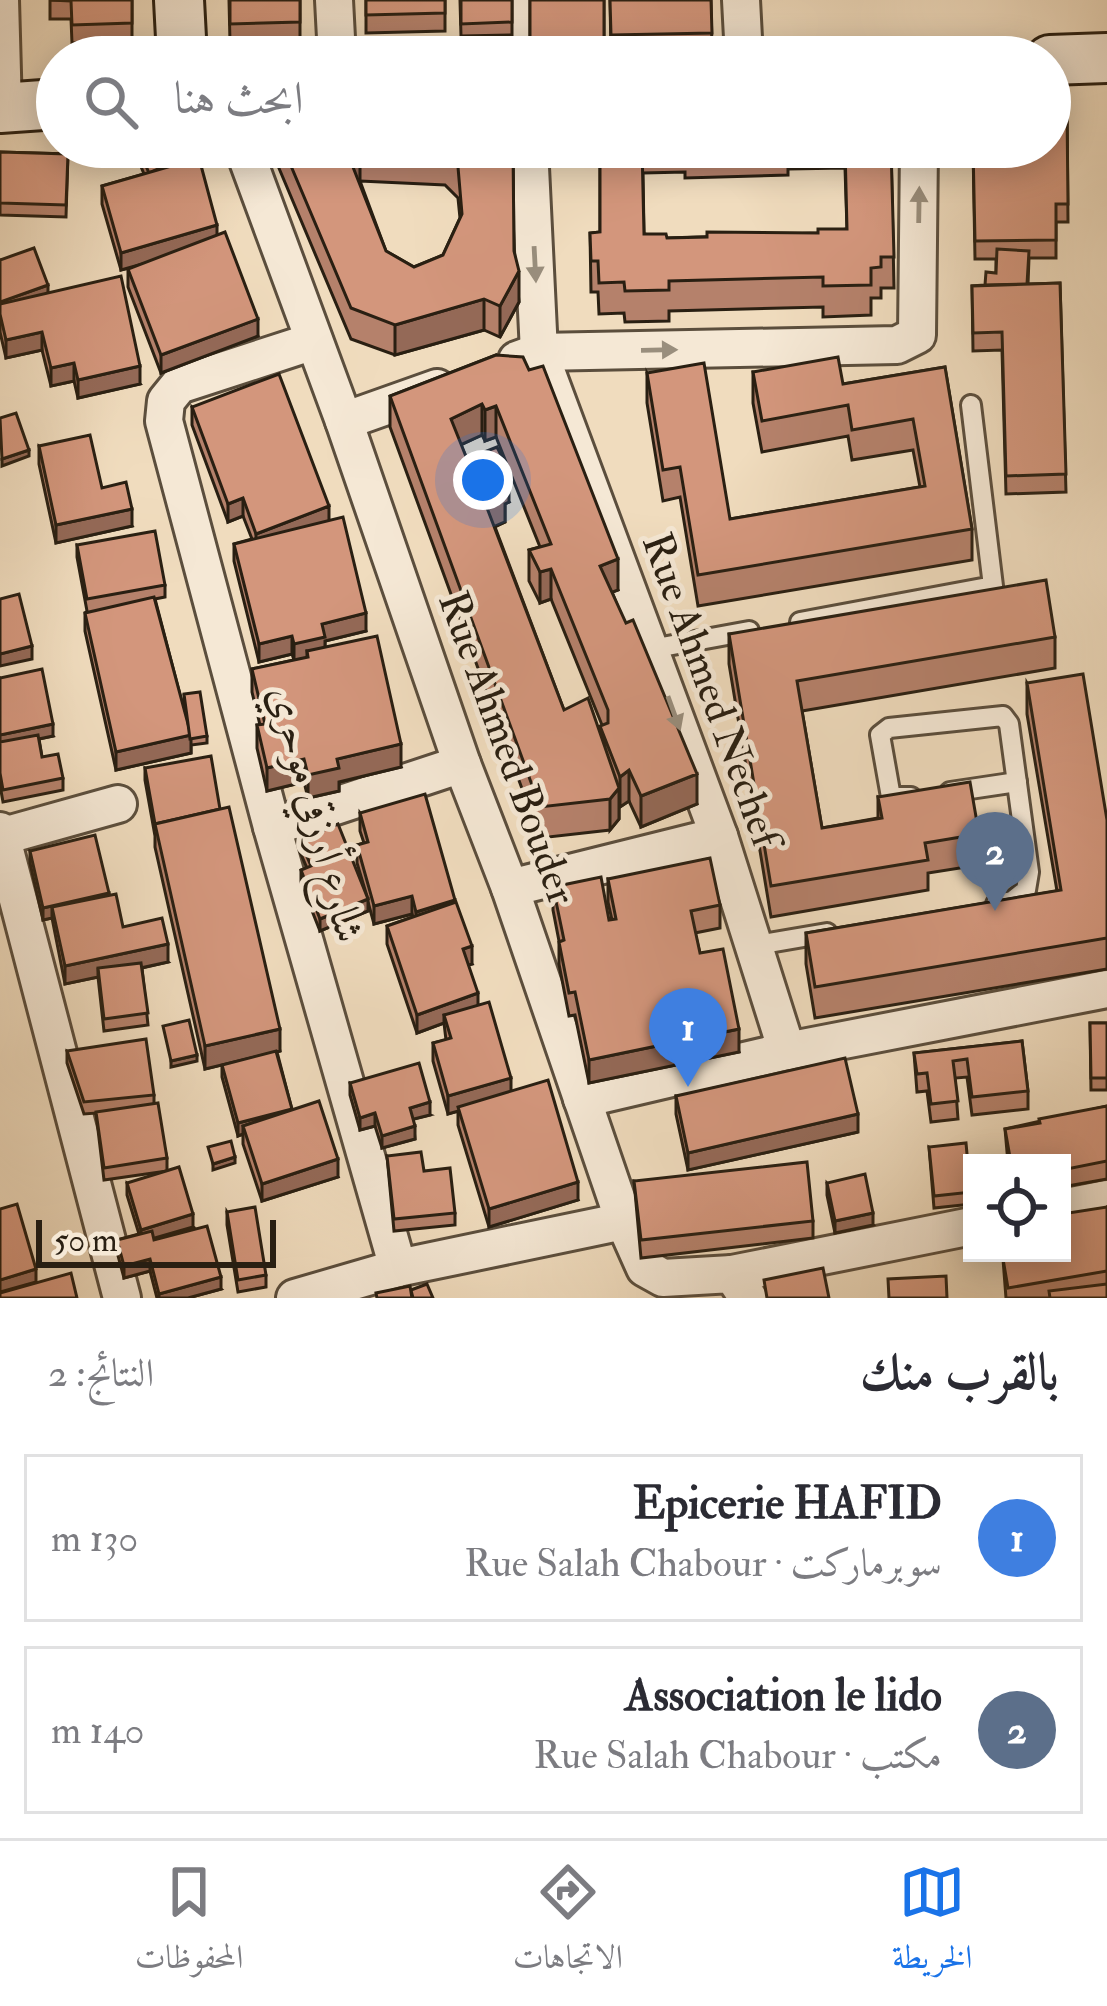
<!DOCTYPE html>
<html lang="ar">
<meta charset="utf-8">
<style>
:root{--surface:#fff;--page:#f7f7f7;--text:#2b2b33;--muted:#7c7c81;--line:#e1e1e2;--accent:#1a73e8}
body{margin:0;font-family:"IM FELL Double Pica",Amiri,serif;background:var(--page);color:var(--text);direction:rtl}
.controls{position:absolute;right:36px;bottom:36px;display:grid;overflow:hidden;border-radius:0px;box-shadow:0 6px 30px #0003}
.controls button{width:108px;height:108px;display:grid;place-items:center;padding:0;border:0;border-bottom:3px solid var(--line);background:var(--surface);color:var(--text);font:60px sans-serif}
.scale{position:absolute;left:36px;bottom:30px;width:240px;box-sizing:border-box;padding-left:12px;border:6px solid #291f12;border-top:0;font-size:33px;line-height:42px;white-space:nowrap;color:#291f12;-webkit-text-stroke:9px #f5e8d5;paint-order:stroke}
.you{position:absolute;left:483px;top:480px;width:42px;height:42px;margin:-30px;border:9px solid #fff;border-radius:50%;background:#1a73e8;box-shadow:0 0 0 18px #1a73e833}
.badge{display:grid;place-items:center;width:78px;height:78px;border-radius:50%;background:var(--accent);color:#fff;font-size:39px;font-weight:700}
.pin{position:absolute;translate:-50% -99px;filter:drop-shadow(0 3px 6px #0008)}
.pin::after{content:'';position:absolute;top:63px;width:42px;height:36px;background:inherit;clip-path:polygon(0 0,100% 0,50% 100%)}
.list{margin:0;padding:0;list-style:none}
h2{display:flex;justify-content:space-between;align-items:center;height:156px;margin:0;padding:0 48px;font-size:51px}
h2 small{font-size:39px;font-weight:400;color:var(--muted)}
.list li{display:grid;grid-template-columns:78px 1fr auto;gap:36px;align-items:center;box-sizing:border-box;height:168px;margin:0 24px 24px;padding:0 24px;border:3px solid var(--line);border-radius:0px}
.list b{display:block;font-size:45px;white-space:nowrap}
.list p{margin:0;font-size:39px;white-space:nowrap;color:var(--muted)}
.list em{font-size:39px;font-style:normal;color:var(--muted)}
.icon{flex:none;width:66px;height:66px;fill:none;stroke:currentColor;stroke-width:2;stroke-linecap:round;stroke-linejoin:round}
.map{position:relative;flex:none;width:1107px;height:1298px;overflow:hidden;direction:ltr}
.search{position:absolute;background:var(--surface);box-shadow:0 6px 30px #0003;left:36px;right:36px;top:36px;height:132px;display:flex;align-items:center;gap:30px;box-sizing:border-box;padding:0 42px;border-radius:66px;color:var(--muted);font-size:45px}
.sheet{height:540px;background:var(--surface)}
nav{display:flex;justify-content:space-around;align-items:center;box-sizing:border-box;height:168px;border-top:3px solid var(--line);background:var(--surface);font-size:33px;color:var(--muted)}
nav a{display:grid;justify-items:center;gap:6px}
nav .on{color:var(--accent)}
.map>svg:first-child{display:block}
</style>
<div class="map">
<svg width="1107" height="1298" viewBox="0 0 1107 1298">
<rect width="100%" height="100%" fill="#f0dcbe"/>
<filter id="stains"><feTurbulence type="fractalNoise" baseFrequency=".00167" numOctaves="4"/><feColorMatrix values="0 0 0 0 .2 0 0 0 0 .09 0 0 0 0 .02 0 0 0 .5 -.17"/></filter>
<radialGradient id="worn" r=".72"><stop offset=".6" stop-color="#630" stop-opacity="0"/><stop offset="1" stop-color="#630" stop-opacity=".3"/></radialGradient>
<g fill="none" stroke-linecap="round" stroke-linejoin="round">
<defs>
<g id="lane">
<path d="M800 622 993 586 971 405"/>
<path d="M651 649 749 631"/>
<path d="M950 792 1017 782"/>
<path d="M911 797H891L880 735 889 728 1003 716 1009 724 1029 872 1026 890 1012 901 996 904"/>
<path d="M751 946 827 933"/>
</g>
<g id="street">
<path d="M0 0 3 109"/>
<path d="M334 0 337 57"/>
<path d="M523 0 525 57"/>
<path d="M741 0 744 57"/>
<path d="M243 147 344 421 462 764 510 888 624 1221 645 1268 663 1278 732 1274 748 1298"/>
<path d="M529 147 539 352 719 836 787 1051"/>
<path d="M314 341 179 385 166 401 164 421 272 827 398 1268"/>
<path d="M517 360 539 352 897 345 917 335 919 147"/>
<path d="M344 421 437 388"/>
<path d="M272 827 462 764"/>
<path d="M0 831 122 1298"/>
<path d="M0 837 118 804"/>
<path d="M510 888 719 836"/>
<path d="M582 1099 787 1051 1107 989"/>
<path d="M1062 1208 1107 1199"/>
<path d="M732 1274 972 1226"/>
<path d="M295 1298 398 1268 624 1221"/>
</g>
<g id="secondary">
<path d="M179 0 182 57"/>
<path d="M1050 60 1107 58"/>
<path d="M0 108 57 104"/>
</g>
</defs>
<!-- lane casing -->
<use href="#lane" stroke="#5b4e3d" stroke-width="24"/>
<!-- street casing -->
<use href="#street" stroke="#5b4e3d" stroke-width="42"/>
<!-- secondary casing -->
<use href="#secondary" stroke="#291f12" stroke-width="54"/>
<!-- lane -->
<use href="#lane" stroke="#f5e8d5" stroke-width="18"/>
<!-- street -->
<use href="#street" stroke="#f5e8d5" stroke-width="36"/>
<!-- secondary -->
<use href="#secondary" stroke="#f5e8d5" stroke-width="48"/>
</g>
<!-- wall -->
<g fill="#b5816b" stroke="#291f12" stroke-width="3" fill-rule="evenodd">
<path d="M50 0H132V41L72 43 71 19H50Z"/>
<path d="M229 0H300V40L230 42Z"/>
<path d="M366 0H445V31L366 33Z"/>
<path d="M460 0H512V35L461 36Z"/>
<rect x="530" y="0" width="74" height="57"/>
<path d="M610 0H711L712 50 611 53Z"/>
<path d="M1067 110 1068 222H1056V258H1029L1028 284 1060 283 1066 492 1006 494 1002 350 973 351 972 286 985 285 996 273V259H975L973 147Z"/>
<path d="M133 147H190L217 235 258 336 161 373 128 287V269L141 265 121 270 102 204V186L144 174Z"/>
<path d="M273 147H513L514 251 519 302 500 337 484 330 395 355 351 339 273 154ZM360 181 445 185 458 198 460 218 443 255 414 267 386 251Z"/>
<path d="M591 147H891L894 288H881V298H871V315L823 317V307L669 311V321L625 322 624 313 599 314 598 292H591L590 233 600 232V159H591ZM845 168 847 229 818 233 667 238 644 234 643 173 685 172V178L788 175V169Z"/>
<path d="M0 152 68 154 66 217 0 215Z"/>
<path d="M0 260 48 293 140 384 78 398 74 381 51 386 42 350 6 358 0 332Z"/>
<path d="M496 355 618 590 612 592 697 804 641 827 629 801 620 807 619 804V819L610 830 540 838 390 427V396ZM482 435 485 441 496 437 540 547 529 550V581L540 603 551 599 602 725 600 732 564 710 495 527 505 522V504L509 502 467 459 461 445Z"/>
<path d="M945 367 972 529V560L698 606 680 497 663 501 647 403V373L730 519 920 487 913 450 852 460 848 436 762 452 753 403V372L843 384Z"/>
<path d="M192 407 329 521 366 631 325 641V647L401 767 339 782V791L308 798 304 782 267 791 257 748V725H260L252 692V669L294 660 292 654 259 662 234 561V544L252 539 243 516 228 522 192 425Z"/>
<path d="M39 446 102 488 132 526 56 543 39 464Z"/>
<path d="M77 545 165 585V597L155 599 186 718 184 694 207 736V743L191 745V753L116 770 85 631V613L87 611 77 557Z"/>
<path d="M729 634 1055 637V668L802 711 822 828 878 818V797L979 834V865L928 873V890L771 917 729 664Z"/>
<path d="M0 678 53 736 39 739 42 757 63 778V790L3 802 0 785Z"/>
<path d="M1027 683 1107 820V969L815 1018 806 964V933L1057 891 1027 714Z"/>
<path d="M145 768 220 809 280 1051 277 1052 292 1110 338 1177 262 1201 243 1144V1134L238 1136 222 1077V1065L229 1063 205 1069 155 847V836L145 780Z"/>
<path d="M360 813 472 964 468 965 478 1005 511 1091 578 1200 489 1227 458 1125V1111L448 1114 433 1061V1043L446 1040 444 1023 417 1033 387 944V926L413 917 412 914 374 924 368 902V911L320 931 301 883V870L307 868 300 852V840L366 893 357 863V845L364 843 360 831Z"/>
<path d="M30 851 109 896 123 927 168 962 142 968 148 1025 104 1031 98 977 65 984 52 918 43 920 30 863Z"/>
<path d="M608 879 720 905V928L695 933 700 953 739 1052 589 1083 575 1015 569 1016 559 964V941L553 910V887L609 920H612L608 902Z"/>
<path d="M1090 1023H1107V1090H1091Z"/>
<path d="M1022 1041 1028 1091V1109L972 1115 967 1077 955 1078 958 1119 931 1122 927 1091 917 1092 914 1053Z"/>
<path d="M67 1051 154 1095V1103L167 1158V1171L104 1180 96 1113 84 1114 67 1063Z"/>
<path d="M350 1083 430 1115 413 1119 415 1139 382 1148 375 1126 360 1130 350 1095Z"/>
<path d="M676 1096 858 1132 688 1170 676 1114Z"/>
<path d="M1107 1106V1179L1062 1187V1163H1008L1005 1129Z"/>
<path d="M929 1147 968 1165H972V1204L934 1208Z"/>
<path d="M387 1156 424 1171 455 1213V1225L394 1231Z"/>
<path d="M634 1181 813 1221V1238L641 1258Z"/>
<path d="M127 1183 193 1227 154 1238 221 1289 188 1298H157L150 1271 124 1278 117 1252V1240L139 1234 127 1195Z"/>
<path d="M827 1183 873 1225 835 1233 827 1195Z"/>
<path d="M1107 1207V1298H1006L1003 1259 1020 1256 1019 1253H1062Z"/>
<path d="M227 1212 266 1275V1287L238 1292 227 1225Z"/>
</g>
<!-- shaded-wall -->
<g fill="#946957" stroke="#291f12" stroke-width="3">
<path d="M360 150V181L351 192V162Z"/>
<path d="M193 154V166L149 173Z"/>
<path d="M217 225V243L121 270V253Z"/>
<path d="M519 271V302L500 337V306Z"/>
<path d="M48 285V297L0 314V302Z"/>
<path d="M484 299V330L395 355V325Z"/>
<path d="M258 319V336L161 373V355Z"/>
<path d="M42 332V350L6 358V340Z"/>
<path d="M74 363V381L51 386V368Z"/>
<path d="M140 366V384L78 398V380Z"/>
<path d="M482 404V435L451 449V419Z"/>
<path d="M496 406V437L485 441V410Z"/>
<path d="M29 450V456L2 466V459Z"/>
<path d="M509 471V502L505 504V522L484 531V500L501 475Z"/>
<path d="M243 498V516L228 522V504Z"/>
<path d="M329 506V524L256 552V534Z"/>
<path d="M132 509V526L56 543V525Z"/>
<path d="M618 559V590L600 597V566Z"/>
<path d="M551 569V599L540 603V572Z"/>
<path d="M366 613V631L325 641V654L307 651V659L294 662V644L322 624Z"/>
<path d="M292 636V654L259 662V644Z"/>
<path d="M32 646V659L0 666V654Z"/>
<path d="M53 724V736L0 747V735Z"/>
<path d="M191 735V753L116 770V752Z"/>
<path d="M401 744V767L339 782V791L308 798V775L337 759Z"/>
<path d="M304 759V782L267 791V768Z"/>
<path d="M629 770V801L620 807V777Z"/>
<path d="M697 774V804L641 827V796Z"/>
<path d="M619 788V819L610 830V799Z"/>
<path d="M109 893V905L52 907V918L43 920V908Z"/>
<path d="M412 896V914L374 924V906Z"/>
<path d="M368 899V911L320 931V919Z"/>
<path d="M455 900V918L416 929V912Z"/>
<path d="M168 944V962L99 977 98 968V977L65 984V966Z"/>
<path d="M472 946V964L463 967V949Z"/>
<path d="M478 993V1011L444 1015V1023L417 1033V1015Z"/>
<path d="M280 1029V1051L205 1069V1046Z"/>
<path d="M739 1029V1052L589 1083V1060Z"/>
<path d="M197 1055V1061L171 1067V1061Z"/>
<path d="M511 1078V1096L448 1114V1096Z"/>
<path d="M430 1102V1115L410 1120V1108Z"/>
<path d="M292 1109 243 1126V1134L238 1136V1123Z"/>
<path d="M375 1113V1126L360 1130V1118Z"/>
<path d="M858 1114V1132L688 1170V1153Z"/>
<path d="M415 1126V1139L382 1148V1136Z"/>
<path d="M235 1157V1163L213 1170V1164Z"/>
<path d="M338 1159V1177L262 1201V1184Z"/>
<path d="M578 1182V1200L489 1227V1209Z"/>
<path d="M873 1213V1225L835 1233V1221Z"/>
<path d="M193 1214V1227L141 1242V1230Z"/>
<path d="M150 1259V1271L124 1278V1266Z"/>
<path d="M36 1269V1282L0 1292V1280Z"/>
<path d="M221 1277V1289L188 1298H159V1294Z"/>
</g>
<!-- building -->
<g fill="#d3967c" stroke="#291f12" stroke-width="3" fill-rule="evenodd">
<path d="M50 0H132V23L72 25 71 1Z"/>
<path d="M230 0H300V22L230 24Z"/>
<path d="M366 0H445V13L366 15Z"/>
<path d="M461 0H512V22L461 24Z"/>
<path d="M530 0H604V45L530 46Z"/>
<path d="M610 0H711L712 33 611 35Z"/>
<path d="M1050 110H1067L1068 204H1056V240L975 241 973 147H1050Z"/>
<path d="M138 147H190L193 154 149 173Z"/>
<path d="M283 147H513L514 251 519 271 500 306 484 299 395 325 351 308ZM360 150 445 154 458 167 462 214 443 255 414 267 386 251 351 162Z"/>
<path d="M600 147H642L644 234H666L667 238 707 237V232L818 233V229H847L845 147H891L894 257H881V267L871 268V285L823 286V277L669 281V290L625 291 624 282 599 283 598 261H591L590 233 600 232Z"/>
<path d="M0 152 68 154 66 205 0 203Z"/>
<path d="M199 158 217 225 121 253 102 186Z"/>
<path d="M225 232 258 319 161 355 128 269Z"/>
<path d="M34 248 48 285 0 302V260Z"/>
<path d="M997 249 1029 251 1027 284 985 285 986 272 996 273Z"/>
<path d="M121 276 140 366 78 380 74 363 51 368 42 332 6 340 0 314V304Z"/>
<path d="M1060 283 1066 474 1006 476 1002 332 973 333 972 286Z"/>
<path d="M496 355 523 357 529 370 543 366 618 559 600 566 626 623 633 620 697 774 641 796 629 770 620 777 600 726 608 723V710L551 569 540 572 529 550 551 544 496 406 485 410 482 404 451 419 467 459 497 447 509 471 501 475 505 491 484 500 564 710 588 698 619 788 610 799 540 807 390 396Z"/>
<path d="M838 357 843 384 945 367 972 529 698 575 680 467 663 470 647 373 704 363 730 519 925 486 913 419 852 430 848 405 762 421 753 372Z"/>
<path d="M279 374 329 506 256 534 243 498 228 504 192 407Z"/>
<path d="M16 413 29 450 2 459 0 418Z"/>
<path d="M90 435 102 488 126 482 132 509 56 525 39 446Z"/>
<path d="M343 517 366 613 322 624 325 637 294 644 292 636 259 644 234 544Z"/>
<path d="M155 531 165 585 87 599 77 545Z"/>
<path d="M1046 580 1055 637 797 681 822 828 882 818 878 797 970 782 979 834 925 843 928 860 771 886 729 634Z"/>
<path d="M19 594 32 646 0 654V599Z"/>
<path d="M154 597 191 735 116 752 85 613Z"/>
<path d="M377 636 401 744 337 759 339 768 308 775 304 759 267 768 257 725 265 724 252 669 308 657 307 651Z"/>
<path d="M42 669 53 724 0 735V678Z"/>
<path d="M1083 674 1107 820V938L815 987 806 933 1061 890 1027 683Z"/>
<path d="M200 692 207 736 190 739 184 694Z"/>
<path d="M38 735 42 757 58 754 63 778 3 790 0 773V742Z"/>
<path d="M211 756 220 809 155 824 145 768Z"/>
<path d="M425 794 455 900 416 912 412 896 374 906 357 845 368 842 360 813Z"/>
<path d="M229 807 280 1029 205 1046 155 824Z"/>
<path d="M338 824 368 899 320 919 301 870 311 866 300 840Z"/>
<path d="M95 835 109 893 43 908 30 851Z"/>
<path d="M710 858 720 905 691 911 700 953 723 949 739 1029 589 1060 575 992 569 993 559 942 564 940 553 887 601 877 609 920 616 919 608 879Z"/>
<path d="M116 894 123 927 162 918 168 944 65 966 52 907Z"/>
<path d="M456 902 472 946 463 949 478 993 417 1015 387 926Z"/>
<path d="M141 963 148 1013 104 1019 98 968Z"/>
<path d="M489 1002 511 1078 448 1096 433 1043 451 1038 444 1015Z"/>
<path d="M189 1020 197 1055 171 1061 163 1026Z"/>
<path d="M1090 1023H1107V1078H1091Z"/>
<path d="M146 1039 154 1095 84 1102 67 1051Z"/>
<path d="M1022 1041 1028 1091 972 1097 967 1059 953 1061 958 1101 931 1104 927 1073 917 1074 914 1053Z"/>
<path d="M276 1051 292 1109 238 1123 222 1065Z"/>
<path d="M845 1058 858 1114 688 1153 676 1096Z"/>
<path d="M419 1063 430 1102 410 1108 415 1126 382 1136 375 1113 360 1118 350 1083Z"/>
<path d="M548 1080 578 1182 489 1209 458 1107Z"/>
<path d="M319 1101 338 1159 262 1184 243 1126Z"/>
<path d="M158 1103 167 1158 104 1168 96 1112Z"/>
<path d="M1107 1106V1161L1062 1170V1163H1011L1005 1129 1040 1123 1039 1119Z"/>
<path d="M231 1141 235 1157 213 1164 208 1147Z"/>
<path d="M966 1143 968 1165H972V1192L934 1196 929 1147Z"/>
<path d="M421 1152 424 1171 450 1168 455 1213 394 1219 387 1156Z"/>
<path d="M807 1162 813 1221 641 1240 634 1181Z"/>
<path d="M179 1167 193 1214 141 1230 127 1183Z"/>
<path d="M865 1174 873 1213 835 1221 827 1183Z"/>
<path d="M17 1204 36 1269 0 1280V1209Z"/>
<path d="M255 1207 266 1275 238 1280 227 1212Z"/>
<path d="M1107 1207V1271L1008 1288 1003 1259 1023 1256 1022 1253H1062V1214Z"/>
<path d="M207 1226 221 1277 159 1294 150 1259 124 1266 117 1240 152 1231 154 1240Z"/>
<path d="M823 1268 829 1298H767L764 1280Z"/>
<path d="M71 1273 77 1298H0V1293Z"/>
<path d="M946 1276 947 1298H889L888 1279Z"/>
<path d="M427 1284 433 1298H413L411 1290Z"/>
<path d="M1107 1284V1298H1050L1049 1291Z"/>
<path d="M410 1286 412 1298H377L376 1293Z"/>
</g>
<!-- one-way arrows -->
<defs><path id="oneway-solid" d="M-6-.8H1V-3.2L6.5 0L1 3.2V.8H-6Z" transform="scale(3)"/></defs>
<g fill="#998e7d">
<use href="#oneway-solid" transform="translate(919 205) rotate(-89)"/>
<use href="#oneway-solid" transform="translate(535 264) rotate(87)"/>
<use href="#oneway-solid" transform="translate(659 350) rotate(-1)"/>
<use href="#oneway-solid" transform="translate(674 713) rotate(70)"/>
</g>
<g text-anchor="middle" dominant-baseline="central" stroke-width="10" stroke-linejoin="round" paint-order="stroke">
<!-- street labels -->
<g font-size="42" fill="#291f12" stroke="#f5e8d5">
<text transform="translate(711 690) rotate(70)">Rue Ahmed Nechef</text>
<text transform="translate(507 748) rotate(70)">Rue Ahmed Bouder</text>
<text transform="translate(316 814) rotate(75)">شارع أرزقي موحري</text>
</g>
</g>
<rect width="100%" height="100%" filter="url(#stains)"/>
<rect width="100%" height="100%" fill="url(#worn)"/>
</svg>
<div class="controls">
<button><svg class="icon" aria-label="locate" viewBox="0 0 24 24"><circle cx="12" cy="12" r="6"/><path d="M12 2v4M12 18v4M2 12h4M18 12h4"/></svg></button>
</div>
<div class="scale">50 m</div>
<div class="you"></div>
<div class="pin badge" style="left:688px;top:1087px;background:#3f7fe0">1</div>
<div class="pin badge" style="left:995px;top:911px;background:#5c6f8a">2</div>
<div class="search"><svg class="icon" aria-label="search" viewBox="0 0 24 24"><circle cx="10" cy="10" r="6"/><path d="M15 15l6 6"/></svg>ابحث هنا</div>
</div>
<section class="sheet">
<h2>بالقرب منك<small>النتائج: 2</small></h2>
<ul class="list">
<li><span class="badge" style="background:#3f7fe0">1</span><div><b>Epicerie HAFID</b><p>سوبرماركت · Rue Salah Chabour</p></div><em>130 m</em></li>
<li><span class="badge" style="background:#5c6f8a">2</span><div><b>Association le lido</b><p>مكتب · Rue Salah Chabour</p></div><em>140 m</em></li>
</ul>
</section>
<nav>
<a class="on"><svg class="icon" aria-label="map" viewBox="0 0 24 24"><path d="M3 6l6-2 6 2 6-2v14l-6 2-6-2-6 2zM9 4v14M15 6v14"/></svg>الخريطة</a>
<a><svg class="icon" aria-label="directions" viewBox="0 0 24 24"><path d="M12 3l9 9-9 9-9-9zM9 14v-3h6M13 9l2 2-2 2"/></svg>الاتجاهات</a>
<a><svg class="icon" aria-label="saved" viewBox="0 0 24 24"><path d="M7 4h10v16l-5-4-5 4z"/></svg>المحفوظات</a>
</nav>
